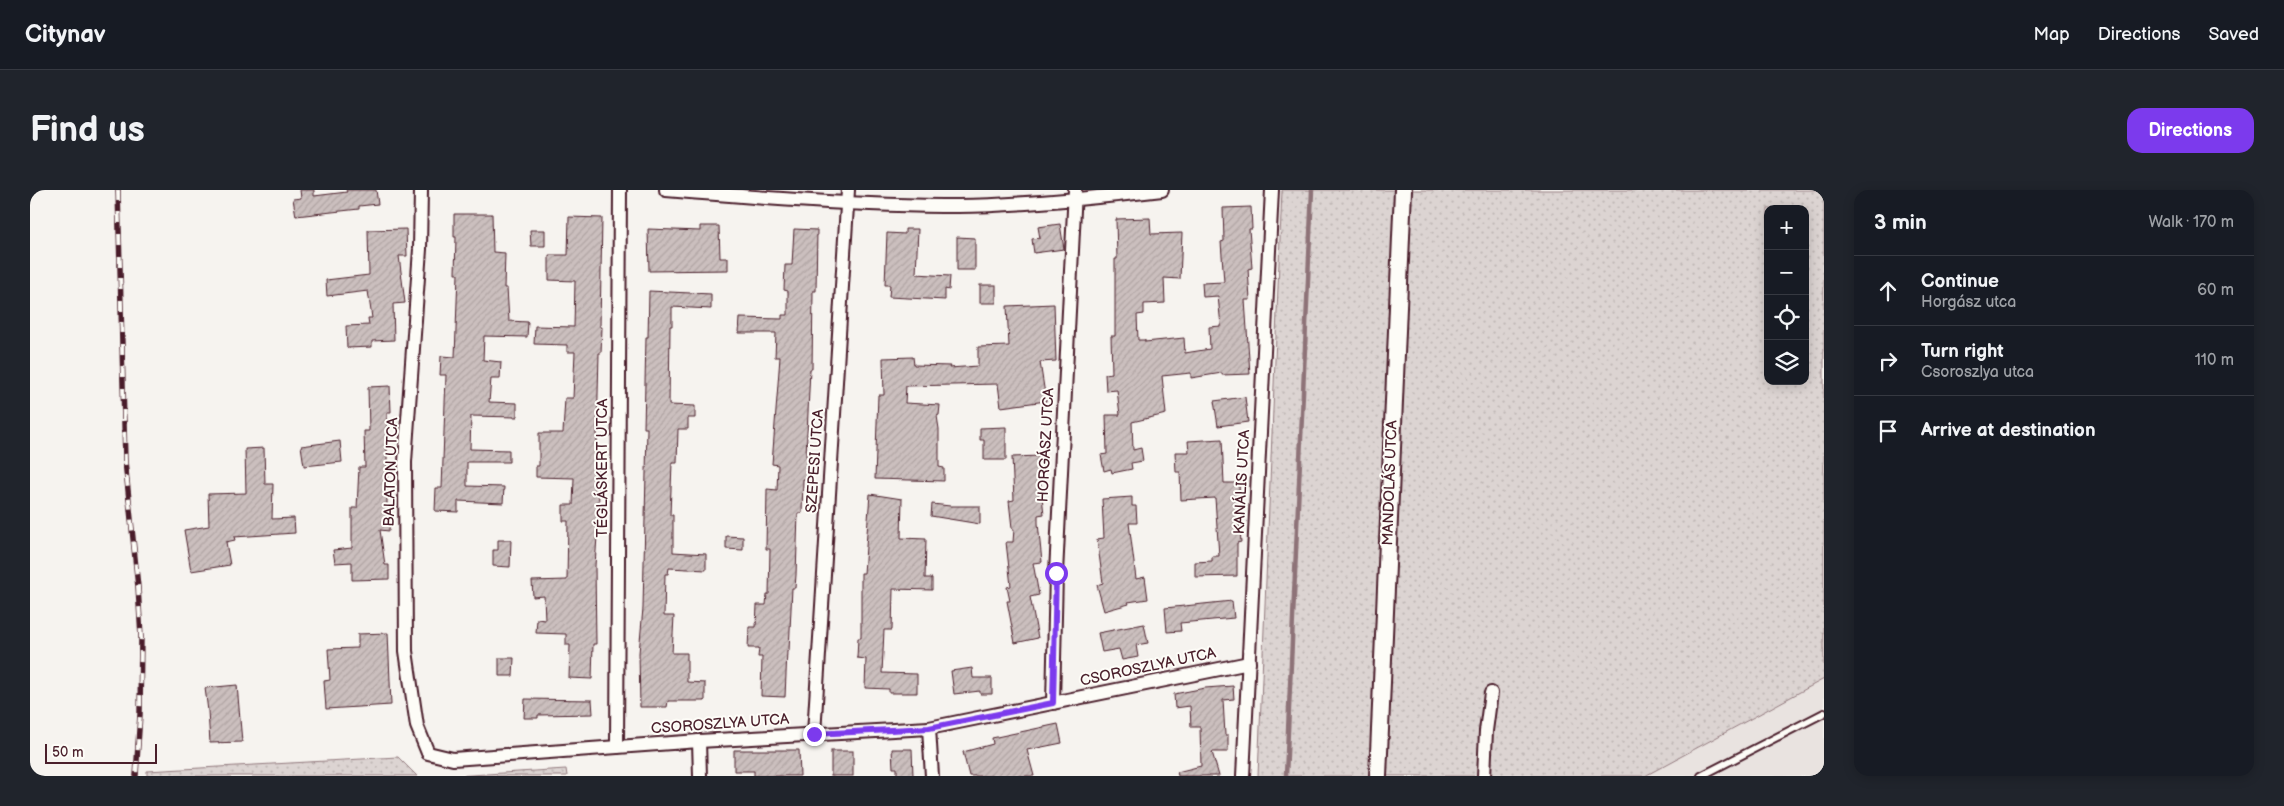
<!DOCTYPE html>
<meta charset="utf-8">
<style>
:root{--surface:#171b24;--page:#20242c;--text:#f1f3f6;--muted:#9ea1a6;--line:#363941;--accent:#7c3aed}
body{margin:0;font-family:"Balsamiq Sans",sans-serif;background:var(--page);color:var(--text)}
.controls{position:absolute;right:15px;top:15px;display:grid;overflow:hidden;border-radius:10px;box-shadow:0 2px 12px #0003}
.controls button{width:45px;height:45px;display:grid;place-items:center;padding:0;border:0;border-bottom:1px solid var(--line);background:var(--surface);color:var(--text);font:25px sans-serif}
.scale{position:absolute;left:15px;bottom:12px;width:112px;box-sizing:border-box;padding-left:5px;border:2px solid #4a1f2b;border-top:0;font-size:14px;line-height:18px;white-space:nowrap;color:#4a1f2b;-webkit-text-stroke:4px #fdfcf7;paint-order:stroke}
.stop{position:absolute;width:15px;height:15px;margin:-11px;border:4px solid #7c3aed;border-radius:50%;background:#fff}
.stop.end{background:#7c3aed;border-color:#fff;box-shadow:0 1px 5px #0008}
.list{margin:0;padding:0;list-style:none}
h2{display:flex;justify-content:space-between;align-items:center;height:65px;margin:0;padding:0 20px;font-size:21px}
h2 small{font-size:16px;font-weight:400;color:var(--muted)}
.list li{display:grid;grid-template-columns:32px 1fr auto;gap:15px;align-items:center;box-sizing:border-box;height:70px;padding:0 20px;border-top:1px solid var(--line)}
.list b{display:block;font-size:19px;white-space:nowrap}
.list p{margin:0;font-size:16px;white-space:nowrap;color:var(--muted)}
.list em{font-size:16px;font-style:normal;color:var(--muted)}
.icon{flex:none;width:28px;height:28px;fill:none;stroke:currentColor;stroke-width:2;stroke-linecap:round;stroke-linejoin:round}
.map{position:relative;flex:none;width:1794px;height:586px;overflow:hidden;border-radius:15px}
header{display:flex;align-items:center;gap:30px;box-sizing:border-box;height:70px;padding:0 25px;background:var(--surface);border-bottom:1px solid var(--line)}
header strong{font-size:24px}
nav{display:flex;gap:28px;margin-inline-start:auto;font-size:18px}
.intro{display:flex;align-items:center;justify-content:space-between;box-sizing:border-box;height:120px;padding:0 30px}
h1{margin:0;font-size:35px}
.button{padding:12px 22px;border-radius:15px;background:var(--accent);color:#fff;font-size:18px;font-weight:700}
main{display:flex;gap:30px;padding:0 30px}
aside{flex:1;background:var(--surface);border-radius:15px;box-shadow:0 2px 12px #0003}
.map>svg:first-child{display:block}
</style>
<header>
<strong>Citynav</strong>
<nav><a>Map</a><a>Directions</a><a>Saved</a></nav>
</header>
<div class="intro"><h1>Find us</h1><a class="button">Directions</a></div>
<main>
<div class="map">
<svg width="1794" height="586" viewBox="0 0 1794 586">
<defs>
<pattern id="grass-dots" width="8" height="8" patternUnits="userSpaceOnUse" patternTransform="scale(1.25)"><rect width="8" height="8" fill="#dcd4d2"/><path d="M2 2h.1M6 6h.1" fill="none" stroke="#beb6b4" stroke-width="1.8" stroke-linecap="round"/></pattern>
<pattern id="building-hatch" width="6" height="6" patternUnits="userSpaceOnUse" patternTransform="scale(1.25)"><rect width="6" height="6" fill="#cbbfbe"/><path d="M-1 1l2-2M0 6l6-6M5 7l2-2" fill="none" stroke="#b0a4a3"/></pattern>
</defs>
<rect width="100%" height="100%" fill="#f6f3ef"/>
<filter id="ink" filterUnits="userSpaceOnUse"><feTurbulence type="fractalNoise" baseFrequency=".02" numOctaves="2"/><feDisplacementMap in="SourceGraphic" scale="10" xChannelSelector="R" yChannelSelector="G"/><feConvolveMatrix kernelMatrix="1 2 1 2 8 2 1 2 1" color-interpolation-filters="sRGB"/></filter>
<g filter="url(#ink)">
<!-- built -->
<path fill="#e9e3e0" d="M1794 489V586H1615Z"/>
<!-- grass -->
<g fill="url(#grass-dots)" stroke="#937a7e" fill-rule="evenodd">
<path d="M1252 0H1794V489L1615 586H1228ZM1738 19H1775V191H1738Z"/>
<path d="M368 567 387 586H117V581Z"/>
<path d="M536 579 537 586H425Z"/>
</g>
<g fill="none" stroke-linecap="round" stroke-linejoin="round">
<!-- stream -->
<path stroke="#8e7378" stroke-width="4.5" d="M1256 586 1282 0"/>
</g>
<!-- building -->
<g fill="url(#building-hatch)" stroke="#4a1f2b">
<path d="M270 0H284V6L317 2 316 0H346L348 14 329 16V19L266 26 263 9 271 8Z"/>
<path d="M1221 17 1222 39H1219L1222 78 1218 79 1220 110H1215L1220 184 1192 185V183L1161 188V183L1132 186 1136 224 1102 232 1103 260 1111 258 1113 271 1101 273 1102 279 1082 283 1081 279 1074 281 1071 265 1077 264 1076 225H1090L1087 200 1076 201 1075 184 1082 183 1081 146H1085V69H1087L1086 29 1120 28 1121 44 1152 43 1150 89 1134 88 1135 113 1114 114V124L1107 125 1108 150H1115V152L1154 148 1155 163 1180 159 1179 137 1191 136 1188 106 1173 107 1172 93 1194 92 1191 52 1194 51 1193 18Z"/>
<path d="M424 24H462L463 62 475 63 474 98H477L479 131 498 132 497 147 454 146 453 170 471 172 470 189H461L459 212 487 213V227L441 226 440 259 479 260V272H437V296L474 297 473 313 428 311V322L405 321 406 298H412L416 185H410L411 166 425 167 428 84H425L426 47H424Z"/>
<path d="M539 27 572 28 570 137H572L571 163H569L567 245 569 316 565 376 566 454H563L562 489 539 488 540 455H536V444L506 443 507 429 515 430 514 406 503 407 502 391 537 390 538 331H533V315H543L544 288 506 287V276H509V243H533L535 208H543L545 162H537V155L504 154 505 136 544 137 545 91 519 90V65H538Z"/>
<path d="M1030 34 1034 59 1004 63 1002 49 1010 48 1008 37Z"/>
<path d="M670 36H689L690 68H698V80L619 81 618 39 670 41Z"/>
<path d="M376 39 377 66H369L375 113 363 114 364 150 342 151V157L317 158 316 136 339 135 338 128H342L338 101 297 106 296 90 339 85 338 40Z"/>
<path d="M764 39 787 40 786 101H783L782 179H780L776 266H781V289H773L772 323H768L766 385 765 398H762L759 461H757L755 507 731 506 732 467H728L729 458H718L719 437H726L727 415H736L737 404H739L740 359H736L737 299 747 300 748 275 742 274 750 167H745L746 143H709L710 128 752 129V125H758V101L754 100 755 75H762Z"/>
<path d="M875 39H888L886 84 920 86 919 100 915 99V110L859 107 860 95H855L857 43 875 44Z"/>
<path d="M500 40H515V56H501Z"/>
<path d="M927 47 945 48V80H927Z"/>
<rect x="950" y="95" width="16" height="18"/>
<path d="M619 101 681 104V119L642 117V136H640L639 215 665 216V228H658V239H648L647 273H642L640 325H643V362L676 364V380L639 378 638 384H635L634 426H644L642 463H657V492L675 493V511H638L637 517H610L609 463 613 418 617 238H614L616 147H618Z"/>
<path d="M1024 114 1026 171 1010 172 1016 211 971 217 968 194 876 196 875 213 910 215 909 225 907 226 909 239V277L914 278V291L845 289 848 205H854L853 168 883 167 884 175 920 176 919 178 948 176V157L979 156 977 116Z"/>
<path d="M360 196 361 222H357V318L360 319 359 341 350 340 355 375H359V389L322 390V372L305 373 303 360 322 358V318H327L329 277H335L334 241H339L338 197Z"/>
<path d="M1215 207 1218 232 1188 236 1184 211Z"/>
<path d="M976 237V270H954V250H950V238Z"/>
<path d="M1192 249 1194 293H1209L1210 317H1208L1211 352 1207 353V386L1165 387V372L1182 371V366H1189L1185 308 1151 310 1150 282H1146L1145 262H1159L1158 251Z"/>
<path d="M310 251 312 272 274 276 271 256Z"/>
<path d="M234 258 235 294H243L242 329 264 328 265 343 204 347 205 350 196 352 200 375 161 381 154 340 179 336 178 304 216 303 215 259Z"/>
<path d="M1011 266 1010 289 1014 324 1008 325V333L1012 372 1003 373 1009 405 1000 407 1008 448 985 453 977 411H980L977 397 981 396 976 352H983L984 339 982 338 979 311 984 310 982 267Z"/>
<path d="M840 304 872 309 871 348 896 349 895 388H902V400L863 399 862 440H854L852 483 887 484V503H859V499L835 498 836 469 827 468 828 448H831V383H834Z"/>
<path d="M1102 307V316H1106L1107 333H1099L1106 389 1115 387 1118 409 1098 412 1099 414 1074 421 1067 395 1073 393 1067 349 1074 348 1072 309Z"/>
<path d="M902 314 920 316H950V334L901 326Z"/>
<path d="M696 346 713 347V360L696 359Z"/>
<path d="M468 350H481L480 377 463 376V360H468Z"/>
<path d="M1202 411 1204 428 1150 433 1151 441 1137 442 1135 418Z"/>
<path d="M1114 434 1118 453 1106 455 1108 467 1092 470 1089 459 1072 462 1068 443Z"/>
<path d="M358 443 361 515 296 519 294 491 300 490 298 459 328 458V444Z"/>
<path d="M469 468H484L483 486H469Z"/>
<path d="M942 478 943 488H962V504H950V501L924 504 921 481Z"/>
<path d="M207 495 212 552 180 553 178 521 175 498Z"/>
<path d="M1203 496 1204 509 1193 510 1195 545H1198V562H1182L1189 586H1148L1147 582 1171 576 1170 537H1161L1160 516 1145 518 1144 504 1175 498Z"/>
<path d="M495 509 562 510 563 524 508 525V528H494Z"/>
<path d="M1028 534 1032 553 997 560 1004 586H939L933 562 963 554 962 548Z"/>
<path d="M862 559H882L883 586H867V578H863Z"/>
<path d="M704 560H769L770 586H724V581H704Z"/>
<rect x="801" y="561" width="22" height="25"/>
</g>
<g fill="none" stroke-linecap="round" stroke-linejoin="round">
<defs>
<path id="service" d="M1671 586 1794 523"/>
<g id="minor">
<path d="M391 0 390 59 375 272 376 461 387 536 398 563 423 569 669 551 899 538 1219 473"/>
<path d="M636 0C733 8 830 16 928 16 996 15 1064 8 1132 0"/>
<path d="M1023 513 1026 383 1045 0"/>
<path d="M899 538 902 586"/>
<path d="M784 544 818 0"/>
<path d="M669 551 670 586"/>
<path d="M587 557 590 0"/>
<path d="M1213 586 1242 0"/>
<path d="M1454 586 1456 541 1461 503"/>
</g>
<path id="tertiary" d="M1348 586 1373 0"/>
</defs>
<!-- service casing -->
<use href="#service" stroke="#4a1f2b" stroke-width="10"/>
<!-- minor casing -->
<use href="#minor" stroke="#4a1f2b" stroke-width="16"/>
<!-- tertiary casing -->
<use href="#tertiary" stroke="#4a1f2b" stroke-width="20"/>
<!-- service -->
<use href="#service" stroke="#fdfcf7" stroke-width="6"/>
<!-- minor -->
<use href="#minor" stroke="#fdfcf7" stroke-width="12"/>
<!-- tertiary -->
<use href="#tertiary" stroke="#fdfcf7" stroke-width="16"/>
<defs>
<path id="rail" d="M88 0 95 271 108 397 111 447 110 524 106 586"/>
</defs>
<!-- rail casing -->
<use href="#rail" stroke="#4a1f2b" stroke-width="5.5"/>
<!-- rail -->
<use href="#rail" stroke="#fdfcf7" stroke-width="4" stroke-dasharray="11" stroke-linecap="butt"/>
</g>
</g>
<g fill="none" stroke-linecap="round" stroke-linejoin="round" filter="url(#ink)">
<!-- route -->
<path stroke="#7c3aed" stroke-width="6" d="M784 544 899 538 1023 513 1026 383"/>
</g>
<g text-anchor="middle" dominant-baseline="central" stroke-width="4" stroke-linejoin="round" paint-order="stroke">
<!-- street labels -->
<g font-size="15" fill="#4a1f2b" stroke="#fdfcf7">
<text transform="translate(1016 255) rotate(-87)">HORGÁSZ UTCA</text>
<text transform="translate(785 271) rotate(-86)">SZEPESI UTCA</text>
<text transform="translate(572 278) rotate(-90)">TÉGLÁSKERT UTCA</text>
<text transform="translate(361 282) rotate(-88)">BALATON UTCA</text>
<text transform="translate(1212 292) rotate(-87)">KANÁLIS UTCA</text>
<text transform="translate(1360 293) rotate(-88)">MANDOLÁS UTCA</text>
<text transform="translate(1118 477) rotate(-12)">CSOROSZLYA UTCA</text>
<text transform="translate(690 534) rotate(-4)">CSOROSZLYA UTCA</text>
</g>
</g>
</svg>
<div class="controls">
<button>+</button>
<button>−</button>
<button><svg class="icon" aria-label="locate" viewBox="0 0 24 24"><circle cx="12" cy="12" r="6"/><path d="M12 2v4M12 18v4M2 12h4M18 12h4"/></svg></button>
<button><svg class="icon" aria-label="layers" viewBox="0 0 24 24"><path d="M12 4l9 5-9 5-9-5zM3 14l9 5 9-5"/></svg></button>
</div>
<div class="scale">50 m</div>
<div class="stop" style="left:1026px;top:383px"></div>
<div class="stop end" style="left:784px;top:544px"></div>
</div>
<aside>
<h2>3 min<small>Walk · 170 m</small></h2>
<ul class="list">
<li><svg class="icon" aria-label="ahead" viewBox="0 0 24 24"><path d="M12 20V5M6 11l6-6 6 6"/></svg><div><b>Continue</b><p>Horgász utca</p></div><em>60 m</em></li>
<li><svg class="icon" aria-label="right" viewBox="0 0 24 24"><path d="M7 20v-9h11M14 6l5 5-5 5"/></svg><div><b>Turn right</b><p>Csoroszlya utca</p></div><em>110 m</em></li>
<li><svg class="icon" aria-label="arrive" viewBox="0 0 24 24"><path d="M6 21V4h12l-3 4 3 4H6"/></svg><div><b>Arrive at destination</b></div></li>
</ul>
</aside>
</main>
